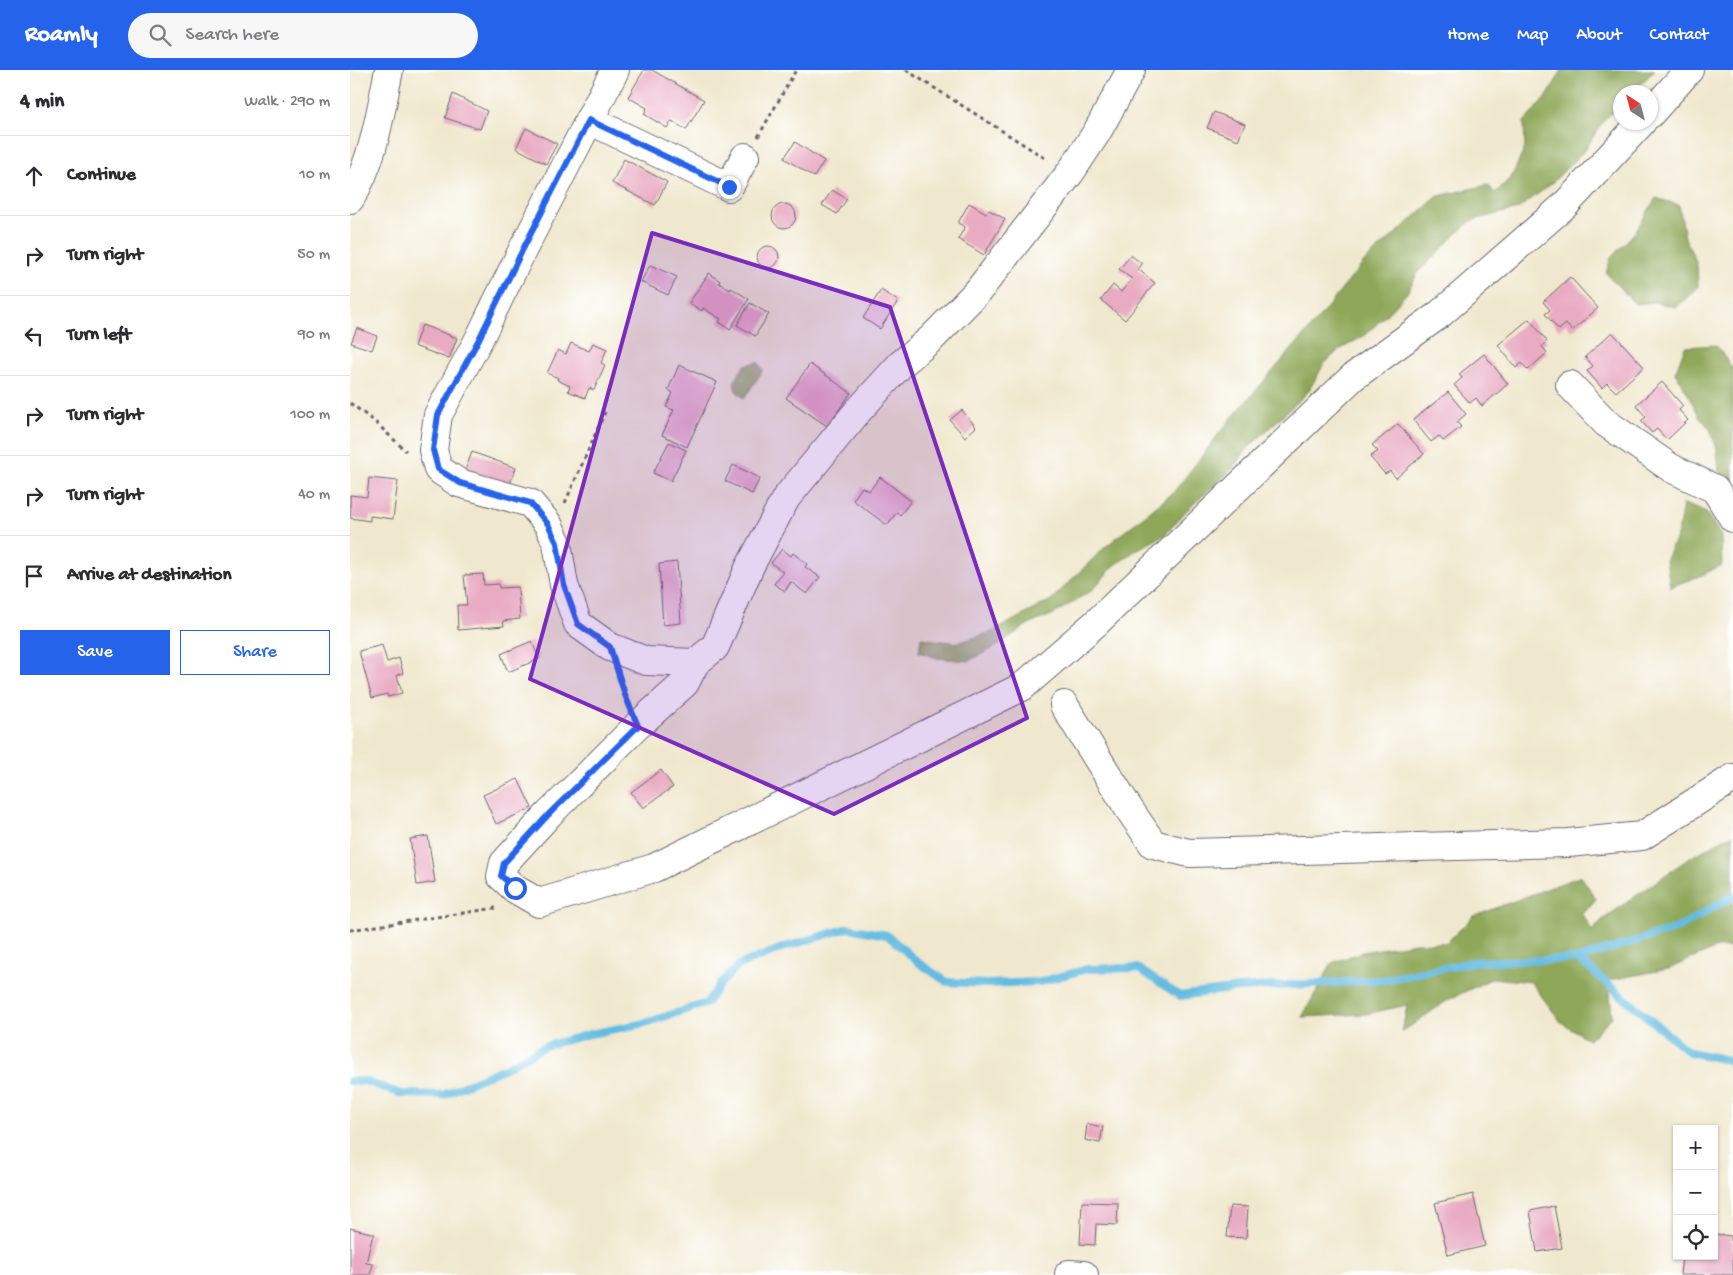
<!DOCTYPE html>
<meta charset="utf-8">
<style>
:root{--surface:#fff;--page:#f7f7f7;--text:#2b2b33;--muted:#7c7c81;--line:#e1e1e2;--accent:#2563eb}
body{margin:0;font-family:"Gochi Hand",sans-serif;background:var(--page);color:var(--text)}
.controls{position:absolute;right:15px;bottom:15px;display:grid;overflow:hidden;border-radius:0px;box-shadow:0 1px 4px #0004}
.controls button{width:45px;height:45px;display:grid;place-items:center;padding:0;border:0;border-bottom:1px solid var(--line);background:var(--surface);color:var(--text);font:25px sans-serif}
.compass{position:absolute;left:1263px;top:15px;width:45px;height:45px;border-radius:50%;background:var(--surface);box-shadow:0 1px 4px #0004;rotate:324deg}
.stop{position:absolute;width:15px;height:15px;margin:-11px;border:4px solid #2563eb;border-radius:50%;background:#fff}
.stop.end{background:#2563eb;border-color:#fff;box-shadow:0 1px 5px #0008}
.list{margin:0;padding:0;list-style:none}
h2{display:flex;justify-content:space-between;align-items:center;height:65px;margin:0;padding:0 20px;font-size:21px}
h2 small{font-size:16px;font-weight:400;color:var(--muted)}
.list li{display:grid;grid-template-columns:32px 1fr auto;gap:15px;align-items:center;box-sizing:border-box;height:80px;padding:0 20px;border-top:1px solid var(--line)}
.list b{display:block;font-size:19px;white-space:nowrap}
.list em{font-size:16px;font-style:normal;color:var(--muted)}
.actions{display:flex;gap:10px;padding:15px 20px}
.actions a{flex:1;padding:11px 0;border:1px solid var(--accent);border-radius:0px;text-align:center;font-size:18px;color:var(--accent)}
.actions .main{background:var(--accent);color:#fff}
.icon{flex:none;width:28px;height:28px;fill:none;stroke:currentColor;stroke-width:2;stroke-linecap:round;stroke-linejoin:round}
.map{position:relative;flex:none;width:1383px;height:1205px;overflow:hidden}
header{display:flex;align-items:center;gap:30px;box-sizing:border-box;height:70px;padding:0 25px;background:var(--accent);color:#fff}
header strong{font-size:24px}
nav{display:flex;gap:28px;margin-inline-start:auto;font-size:18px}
.search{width:350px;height:45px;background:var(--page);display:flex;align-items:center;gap:12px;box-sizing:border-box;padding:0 18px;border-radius:28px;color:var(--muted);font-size:19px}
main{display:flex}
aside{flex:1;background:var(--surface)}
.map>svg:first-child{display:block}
</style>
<header>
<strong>Roamly</strong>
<div class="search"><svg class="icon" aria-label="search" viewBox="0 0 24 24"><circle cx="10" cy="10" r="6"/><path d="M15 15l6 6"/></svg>Search here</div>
<nav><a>Home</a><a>Map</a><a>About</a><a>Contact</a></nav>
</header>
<main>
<aside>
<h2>4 min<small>Walk · 290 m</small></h2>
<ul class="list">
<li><svg class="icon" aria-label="ahead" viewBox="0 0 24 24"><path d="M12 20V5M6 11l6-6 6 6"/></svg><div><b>Continue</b></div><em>10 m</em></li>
<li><svg class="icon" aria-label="right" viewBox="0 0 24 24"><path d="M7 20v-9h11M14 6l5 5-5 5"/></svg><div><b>Turn right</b></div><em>50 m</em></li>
<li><svg class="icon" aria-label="left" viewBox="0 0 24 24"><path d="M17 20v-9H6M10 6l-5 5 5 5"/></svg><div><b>Turn left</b></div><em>90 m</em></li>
<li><svg class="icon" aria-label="right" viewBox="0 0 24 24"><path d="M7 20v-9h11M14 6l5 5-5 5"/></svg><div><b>Turn right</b></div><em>100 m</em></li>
<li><svg class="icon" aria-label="right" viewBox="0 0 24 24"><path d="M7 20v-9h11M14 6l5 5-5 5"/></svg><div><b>Turn right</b></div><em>40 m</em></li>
<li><svg class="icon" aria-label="arrive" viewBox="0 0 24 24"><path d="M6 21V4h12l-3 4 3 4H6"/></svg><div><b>Arrive at destination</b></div></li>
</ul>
<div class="actions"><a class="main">Save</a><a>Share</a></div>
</aside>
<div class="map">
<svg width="1383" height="1205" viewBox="0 0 1383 1205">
<rect width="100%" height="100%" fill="#fff"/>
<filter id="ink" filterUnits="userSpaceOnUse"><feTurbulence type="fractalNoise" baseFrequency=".02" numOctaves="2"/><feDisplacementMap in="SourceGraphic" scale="10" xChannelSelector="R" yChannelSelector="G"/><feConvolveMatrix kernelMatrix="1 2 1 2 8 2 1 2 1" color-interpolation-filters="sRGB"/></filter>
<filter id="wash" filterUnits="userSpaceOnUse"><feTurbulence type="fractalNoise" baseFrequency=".0096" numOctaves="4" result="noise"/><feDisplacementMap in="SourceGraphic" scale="20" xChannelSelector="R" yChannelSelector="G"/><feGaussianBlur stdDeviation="1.12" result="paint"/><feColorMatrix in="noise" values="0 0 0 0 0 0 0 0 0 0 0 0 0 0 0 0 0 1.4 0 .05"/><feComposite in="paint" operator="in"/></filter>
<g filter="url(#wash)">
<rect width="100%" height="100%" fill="#f0e8ce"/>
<!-- forest -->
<g fill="#8ea759" stroke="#58644a">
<path d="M1212 0H1305L1283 22H1270V35L1254 50 1234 81 1201 114 1168 139 1123 150 1116 155 1068 202 1057 223 1037 244 1014 266 989 280 974 294 958 322 898 378 881 400 836 441 815 465 786 480 764 496 741 521 704 544 675 556 649 575 618 591 587 588 569 582 571 568 607 573 642 562 701 530 755 477 823 423 879 351 963 255 1015 191 1088 126 1138 115 1145 123 1162 106 1175 78 1174 52 1198 25Z"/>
<path d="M1306 128 1329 135 1335 168 1347 194 1348 217 1327 237 1304 232 1285 234 1256 203 1261 188 1285 162Z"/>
<path d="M1366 275 1383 299V414L1369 402 1367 380 1360 359 1349 346 1337 322 1325 303 1335 277Z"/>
<path d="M408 292 413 300 410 305 394 328 386 321 384 312 395 295Z"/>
<path d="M1333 434 1355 441 1371 466 1372 495 1352 505 1320 517 1316 489 1328 463Z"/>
<path d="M1383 764V877L1367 878 1318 899 1259 910 1262 947 1239 970 1211 952 1181 912 1143 908 1098 930 1052 962 1057 935 1016 944 952 947 982 893 1012 882 1066 873H1096L1124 846 1231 806 1246 829 1233 844 1242 861 1252 850 1338 789Z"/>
</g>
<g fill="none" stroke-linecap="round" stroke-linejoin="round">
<!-- stream -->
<g stroke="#64bbe1" stroke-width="8">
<path d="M1228 889 1339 982 1383 991"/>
<path d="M0 1011H15L51 1024 93 1025 157 997 195 976 240 964 295 953 357 933 370 914 389 895 432 878 498 858 537 865 569 893 597 912 637 914 690 912 737 899 787 898 830 926 888 918 1033 910 1123 892 1228 889 1328 858 1383 826"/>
</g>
</g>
<g id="blocks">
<!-- building -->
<g fill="#e9abc2">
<path d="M294 0H302L354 30 336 60 322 51 317 58 294 44 297 38 278 27Z"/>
<path d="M103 24 137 41 130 59 95 48Z"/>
<path d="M864 42 895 54 888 70 857 58Z"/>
<path d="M176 58 207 74 196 94 166 78Z"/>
<path d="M445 72 474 91 464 107 434 88Z"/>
<path d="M274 89 317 112 305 135 262 113Z"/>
<path d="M482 120 497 129 487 144 472 135Z"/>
<path d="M619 133 636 143 639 140 655 149 634 185 608 169 615 157 608 153Z"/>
<circle cx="434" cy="146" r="12"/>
<circle cx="418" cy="187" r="11"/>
<path d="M781 185 792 194 788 199 805 213 775 250 751 230 763 215 771 222 782 209 769 199Z"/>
<path d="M300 195 327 207 318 225 291 212Z"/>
<path d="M359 203 370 211 369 213 380 220 381 218 399 229 380 259 369 252 371 249 353 238 352 241 339 233Z"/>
<path d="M1220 207 1248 238 1222 261 1216 254 1209 260 1195 244 1200 240 1193 232Z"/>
<path d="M531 220 548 231 530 259 513 248Z"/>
<path d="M400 233 419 244 405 266 387 255Z"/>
<path d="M1179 249 1197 271 1192 276 1197 283 1178 300 1172 293 1166 298 1148 275Z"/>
<path d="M72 255 107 268 99 289 64 276Z"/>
<path d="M7 258 27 266 22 280 1 273Z"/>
<path d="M1262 262 1294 297 1266 322 1257 313 1252 318 1237 301 1243 296 1235 287Z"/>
<path d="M221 273 239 281 243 273 257 279 251 293 255 295 244 320 239 318 235 328 218 321 220 316 207 310 208 308 197 303 208 280 216 284Z"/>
<path d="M1134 284 1158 314 1132 336 1126 328 1120 333 1104 315 1112 308 1109 304Z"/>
<path d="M460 294 501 323 477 356 436 328Z"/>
<path d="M329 295 367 312 337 377 312 365 324 340 316 337 323 323 318 320Z"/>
<path d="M1312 312 1333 336 1329 340 1338 350 1317 370 1307 359 1302 363 1291 351 1296 347 1286 335Z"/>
<path d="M1098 322 1116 344 1107 352 1111 357 1093 371 1089 366 1081 372 1063 350Z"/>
<path d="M612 340 626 357 615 367 600 350Z"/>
<path d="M1048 354 1074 384 1046 408 1040 401 1035 404 1020 387 1028 381 1022 375Z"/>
<path d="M319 372 336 380 321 411 303 403Z"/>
<path d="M122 382 166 398 158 419 114 403Z"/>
<path d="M383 395 410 408 402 424 375 411Z"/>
<path d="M530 407 561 431 550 445 547 442 537 455 503 430 512 417 519 421Z"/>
<path d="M19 408 48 411 43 449 20 446V451L0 448V425L17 427Z"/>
<path d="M432 479 441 486 443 483 457 494 455 497 470 507 457 524 441 512 435 521 424 514 433 502 421 493Z"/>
<path d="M327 492 331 553 313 555 309 494Z"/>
<path d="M133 504 134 515 149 514V518L168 517 170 549 153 551 154 556 108 560 107 535H117L114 505Z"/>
<path d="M182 571 189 589 158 602 151 584Z"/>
<path d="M32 575 37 592 49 588 53 603 47 605 52 623 38 627 37 624 22 628 9 581Z"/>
<path d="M311 700 323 717 293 738 281 722Z"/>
<path d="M168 709 182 738 146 754 133 725Z"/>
<path d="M78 766 85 812 67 815 60 769Z"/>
<path d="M737 1054 753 1057 750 1073 735 1070Z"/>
<path d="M1123 1124 1135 1176 1098 1185 1085 1133Z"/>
<path d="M732 1132 768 1133 767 1155 746 1154 745 1175 730 1174Z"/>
<path d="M880 1136 898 1137 896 1168 877 1167Z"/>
<path d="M1204 1136 1212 1178 1187 1182 1180 1141Z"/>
<path d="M0 1158 25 1164 22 1168 16 1193 23 1194 20 1205H0Z"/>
<path d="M1364 1164 1381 1166V1171H1383V1205H1330L1332 1186H1364Z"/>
</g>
</g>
</g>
<g filter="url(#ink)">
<use href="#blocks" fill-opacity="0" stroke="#6a676e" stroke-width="1"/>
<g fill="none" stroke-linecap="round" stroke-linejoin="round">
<defs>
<g id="minor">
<path d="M265 0 173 179 129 269 88 345 83 380 88 399 109 413 180 433 198 454 207 473 214 515 228 554 260 577 296 591 345 593 365 577 400 496 436 428 508 341 550 295 582 268 628 221 720 103 747 62 781 0"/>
<path d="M1300 44 1339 0"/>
<path d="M239 50 379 117 395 87"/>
<path d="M0 129C24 91 30 43 39 0"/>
<path d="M1220 315 1256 353 1321 398 1365 419 1383 448"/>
<path d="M345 593 335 613 288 655 199 744 154 793 151 806 165 819 189 833 304 798 672 617 746 553 1003 307 1090 244 1215 135 1292 52"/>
<path d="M714 635 779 739 803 774 839 783 1218 773 1292 766 1383 708"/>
<path d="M719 1204 734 1205"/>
</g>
</defs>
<!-- minor casing -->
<use href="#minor" stroke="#6a676e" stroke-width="30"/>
<!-- path -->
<g stroke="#6a676e" stroke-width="3" stroke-dasharray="4 4" stroke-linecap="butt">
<path d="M556 0 698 90"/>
<path d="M408 67 446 0"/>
<path d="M0 333 24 351 56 381"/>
<path d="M215 433 255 342"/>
<path d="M270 609 277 629"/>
<path d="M0 860 146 838"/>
</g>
<!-- minor -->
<use href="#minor" stroke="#fff" stroke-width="28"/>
</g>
</g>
<g fill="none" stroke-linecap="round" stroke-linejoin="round" filter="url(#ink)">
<!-- route -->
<path stroke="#2563eb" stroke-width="6" d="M165 818 151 806 154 793 199 744 288 656 275 625 260 577 228 554 214 515 207 473 198 454 180 433 110 413 88 399 83 380 88 345 129 269 173 179 239 50 379 117"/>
</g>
<!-- marked area -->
<path fill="#7b2cbf" fill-opacity="0.2" stroke="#7b2cbf" stroke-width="4" stroke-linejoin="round" d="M302 163 540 237 677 648 484 744 180 609Z"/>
</svg>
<div class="controls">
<button>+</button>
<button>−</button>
<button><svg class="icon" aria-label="locate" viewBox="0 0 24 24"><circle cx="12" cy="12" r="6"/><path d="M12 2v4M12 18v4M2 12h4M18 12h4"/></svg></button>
</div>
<svg class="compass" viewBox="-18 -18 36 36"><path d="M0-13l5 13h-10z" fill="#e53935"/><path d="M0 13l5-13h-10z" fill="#7c7c81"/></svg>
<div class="stop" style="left:165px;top:818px"></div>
<div class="stop end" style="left:379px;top:117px"></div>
</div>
</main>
